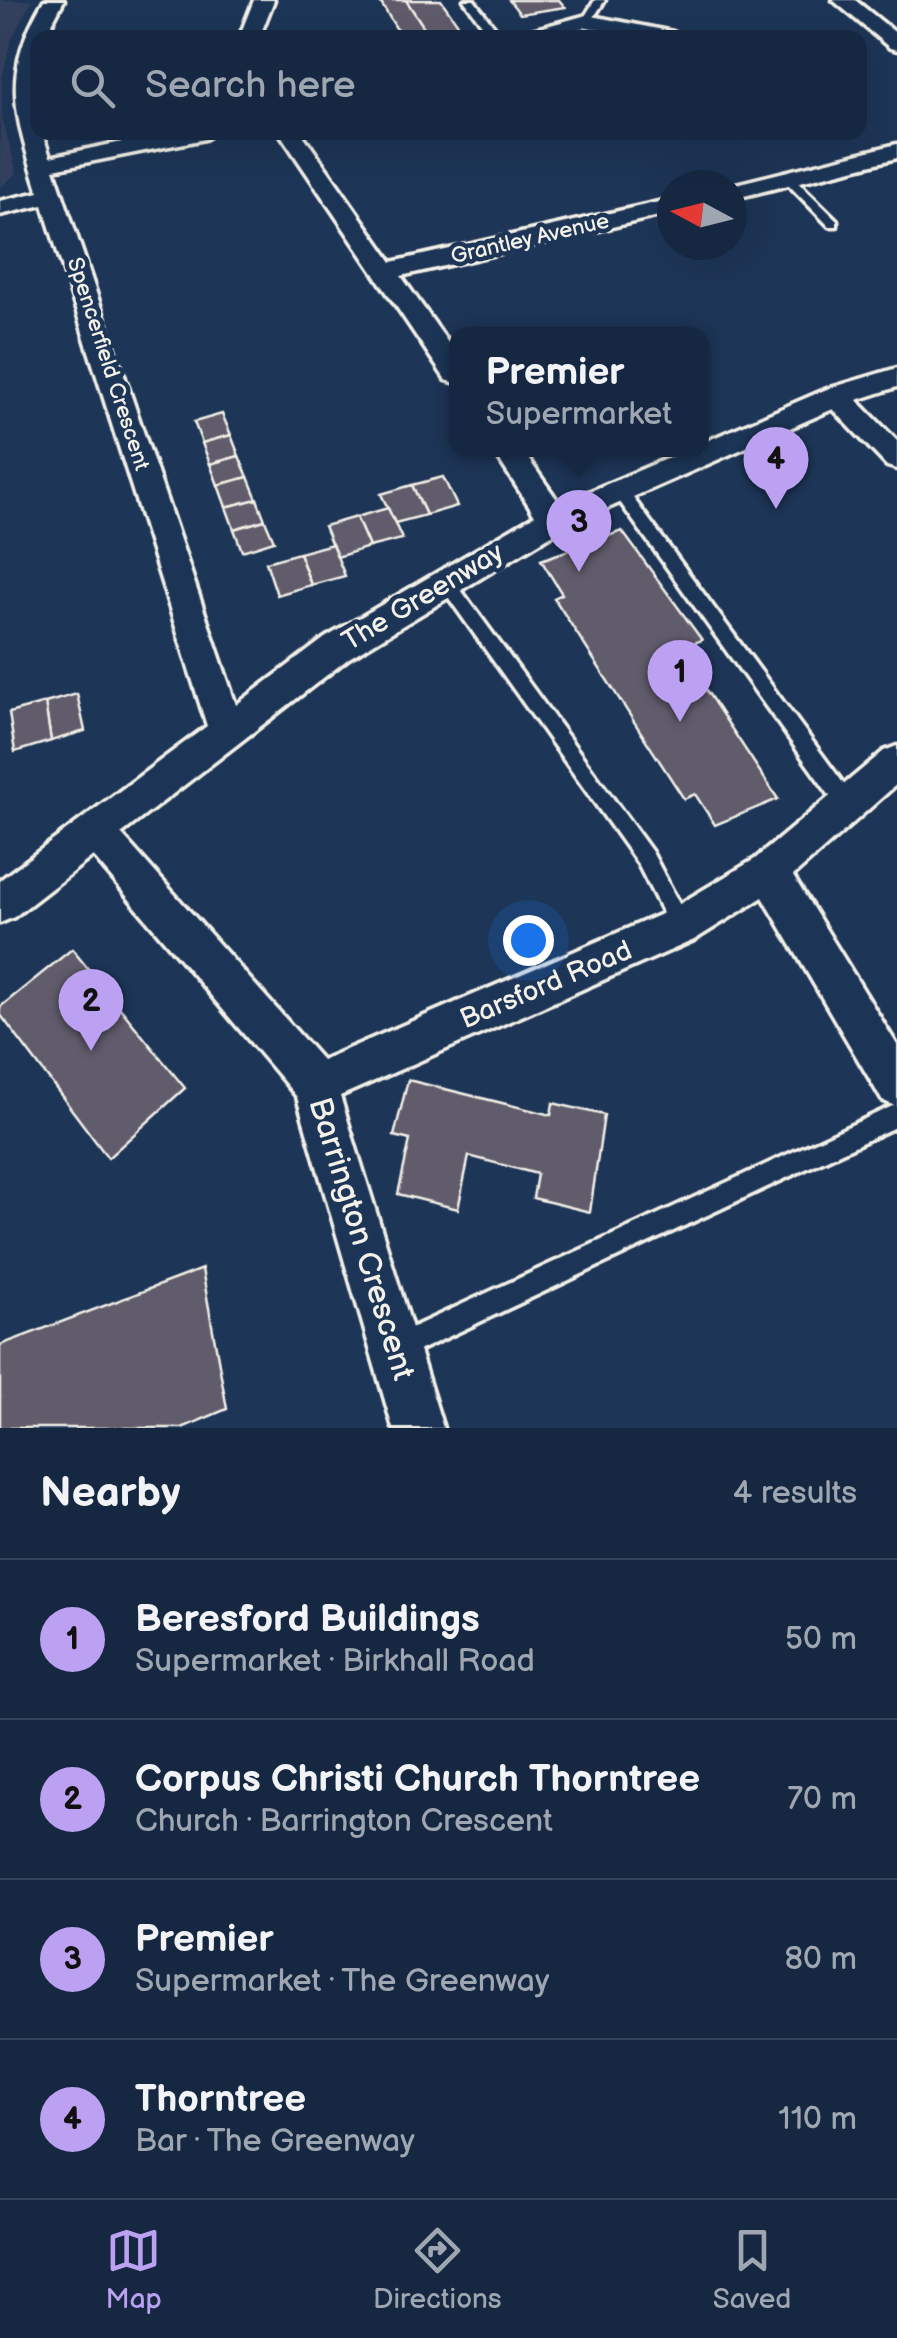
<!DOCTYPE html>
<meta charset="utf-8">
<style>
:root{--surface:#162841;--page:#23344c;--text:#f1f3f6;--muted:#9ea6b1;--line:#35445a;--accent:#bca0f2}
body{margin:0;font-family:"Balsamiq Sans",sans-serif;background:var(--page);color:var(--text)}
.compass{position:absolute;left:657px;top:170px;width:90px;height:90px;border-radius:50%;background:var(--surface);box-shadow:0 10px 40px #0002;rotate:277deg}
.you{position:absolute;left:528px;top:940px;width:35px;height:35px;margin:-25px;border:8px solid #fff;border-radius:50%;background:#1a73e8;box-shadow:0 0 0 15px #1a73e833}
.badge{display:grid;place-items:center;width:65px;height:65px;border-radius:50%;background:var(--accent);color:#111;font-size:32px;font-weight:700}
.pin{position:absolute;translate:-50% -82px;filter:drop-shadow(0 2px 5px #0008)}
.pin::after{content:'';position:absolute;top:52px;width:35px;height:30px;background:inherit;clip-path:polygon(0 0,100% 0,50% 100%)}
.popup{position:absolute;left:449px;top:327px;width:260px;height:130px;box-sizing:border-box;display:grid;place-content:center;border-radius:20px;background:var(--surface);filter:drop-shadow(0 2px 8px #0005);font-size:32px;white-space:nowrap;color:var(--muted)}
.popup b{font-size:38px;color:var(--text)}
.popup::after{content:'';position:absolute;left:50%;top:100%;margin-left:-20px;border:20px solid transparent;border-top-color:var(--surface)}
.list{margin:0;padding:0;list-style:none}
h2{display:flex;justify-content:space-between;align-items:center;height:130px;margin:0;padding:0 40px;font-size:42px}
h2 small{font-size:32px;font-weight:400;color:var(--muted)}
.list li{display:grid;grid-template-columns:65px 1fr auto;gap:30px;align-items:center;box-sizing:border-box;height:160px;padding:0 40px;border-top:2px solid var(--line)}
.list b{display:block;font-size:38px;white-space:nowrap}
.list p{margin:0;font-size:32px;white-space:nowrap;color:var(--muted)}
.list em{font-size:32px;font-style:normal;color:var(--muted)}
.icon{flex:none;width:55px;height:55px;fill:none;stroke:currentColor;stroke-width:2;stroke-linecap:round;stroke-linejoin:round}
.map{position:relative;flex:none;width:897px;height:1428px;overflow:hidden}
.search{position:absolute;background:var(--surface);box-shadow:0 10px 40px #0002;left:30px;right:30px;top:30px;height:110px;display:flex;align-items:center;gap:25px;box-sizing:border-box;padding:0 35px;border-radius:20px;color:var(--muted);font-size:38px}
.sheet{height:770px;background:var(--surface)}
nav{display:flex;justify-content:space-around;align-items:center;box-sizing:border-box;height:140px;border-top:2px solid var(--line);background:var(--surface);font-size:28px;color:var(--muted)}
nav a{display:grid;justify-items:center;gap:5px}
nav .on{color:var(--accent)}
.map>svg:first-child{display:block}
</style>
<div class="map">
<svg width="897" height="1428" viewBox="0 0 897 1428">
<rect width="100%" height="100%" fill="#1d3557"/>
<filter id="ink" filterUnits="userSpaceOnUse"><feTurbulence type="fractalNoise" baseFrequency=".01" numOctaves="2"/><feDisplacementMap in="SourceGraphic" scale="20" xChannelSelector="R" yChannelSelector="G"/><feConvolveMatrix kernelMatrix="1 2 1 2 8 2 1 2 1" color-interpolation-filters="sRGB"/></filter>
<g filter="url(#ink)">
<!-- built -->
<path fill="#31415d" d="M0 0H32L11 40 2 79V118L17 173 0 188Z"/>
<!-- building -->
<g fill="#605c6c" stroke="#f4f1e8" stroke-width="2.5">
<path d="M379 0H406L431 38H402Z"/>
<path d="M406 0H441L467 37 431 38Z"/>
<path d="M509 0H559L565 7 520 14Z"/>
<path d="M222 414 231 435 202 443 194 422Z"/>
<path d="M231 435 239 456 210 464 202 443Z"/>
<path d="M239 456 248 477 218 485 210 464Z"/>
<path d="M248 477 257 499 226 507 218 485Z"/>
<path d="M443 477 457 506 426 515 412 485Z"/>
<path d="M412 485 426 515 395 523 381 494Z"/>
<path d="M257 499 265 520 234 529 226 507Z"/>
<path d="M388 508 402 539 369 547 356 517Z"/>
<path d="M356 517 369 547 337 557 324 526Z"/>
<path d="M265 520 274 541 242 551 234 529Z"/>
<path d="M622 531 702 640 679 649 778 799 715 825 695 794 684 799 554 598 562 594 541 560Z"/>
<path d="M332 544 345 576 311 585 299 553Z"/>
<path d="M299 553 311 585 277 595 266 562Z"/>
<path d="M77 694 85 731 51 741 45 703Z"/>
<path d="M45 703 51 741 15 752 9 713Z"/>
<path d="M72 949 185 1088 108 1158 0 1014V1007Z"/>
<path d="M408 1080 551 1115 553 1103 604 1115 590 1212 533 1198 537 1174 469 1156 458 1209 398 1194 410 1140 394 1136Z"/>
<path d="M202 1269 227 1409 182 1428H0V1345Z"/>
</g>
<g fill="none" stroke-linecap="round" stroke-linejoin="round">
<defs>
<g id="service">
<path d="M464 0H474L503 38H492Z"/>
<path d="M595 0H605L590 23H584L582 21Z"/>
<path d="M784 176H792L837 220V226H829L784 180Z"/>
<path d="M620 486 625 487 854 798 856 804 854 810 847 812 840 810 615 495 612 491 615 487Z"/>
<path d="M447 577 453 579 652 852 687 919 690 926 687 933 680 936 673 933 638 864 441 587 439 583Z"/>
<path d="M897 1104V1126L403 1358 394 1361 385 1358 382 1349 385 1340Z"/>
</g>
<g id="minor">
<path d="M44 0H64L44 38H38V132H42L50 157 170 132H216L205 139 54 169 236 705 325 638 535 515 493 450H522L560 504 687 450H702V443L827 389 897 368V387L857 400 897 441V469L887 466 833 409 565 527 349 658 121 834 322 1060 666 912 755 859 884 751 897 746V784L793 876 897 1045V1107L882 1100 763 897 694 940 340 1096 443 1428H393L297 1097 93 856 14 917 0 923V880L207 726 43 205 0 215V201L39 192C15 116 0 73 44 0Z"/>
<path d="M254 0H274L259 38H239Z"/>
<path d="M833 0H855L897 34V50L890 48Z"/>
<path d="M587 15 673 32 683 38H640L587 27 541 38H503Z"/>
<path d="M279 132H301L392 262 672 199V213L401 276 456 354V383L446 380Z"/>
<path d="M897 144V158L732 199V185Z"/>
</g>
</defs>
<!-- service casing -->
<use href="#service" stroke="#f4f1e8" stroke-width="7"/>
<!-- minor casing -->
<use href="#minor" stroke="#f4f1e8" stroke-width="7"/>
<!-- service -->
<use href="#service" fill="#1d3557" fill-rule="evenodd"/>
<!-- minor -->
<use href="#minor" fill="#1d3557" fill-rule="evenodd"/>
</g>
</g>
<g text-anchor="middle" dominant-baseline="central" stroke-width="9" stroke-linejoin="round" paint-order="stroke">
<!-- far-street labels -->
<g font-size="22" fill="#f4f1e8" stroke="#1d3557">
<text transform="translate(530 239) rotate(-13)">Grantley Avenue</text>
<text transform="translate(108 364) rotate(72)">Spencerfield Crescent</text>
</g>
<!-- street labels -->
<g font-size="28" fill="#f4f1e8" stroke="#1d3557">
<text transform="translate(423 597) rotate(-31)">The Greenway</text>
<text transform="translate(546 985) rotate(-23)">Barsford Road</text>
</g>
<!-- near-street labels -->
<g font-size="32" fill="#f4f1e8" stroke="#1d3557">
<text transform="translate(361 1239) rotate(73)">Barrington Crescent</text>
</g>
</g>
</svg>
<svg class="compass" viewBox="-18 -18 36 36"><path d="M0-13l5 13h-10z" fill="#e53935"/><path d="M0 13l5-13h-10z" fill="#9ea6b1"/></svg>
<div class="you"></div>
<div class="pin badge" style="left:680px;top:722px">1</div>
<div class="pin badge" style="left:91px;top:1051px">2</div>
<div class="pin badge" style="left:579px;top:572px">3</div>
<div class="popup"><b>Premier</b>Supermarket</div>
<div class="pin badge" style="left:776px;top:509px">4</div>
<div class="search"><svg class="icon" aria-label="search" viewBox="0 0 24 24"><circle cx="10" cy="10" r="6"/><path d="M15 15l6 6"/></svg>Search here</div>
</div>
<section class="sheet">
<h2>Nearby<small>4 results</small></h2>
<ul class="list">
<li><span class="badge">1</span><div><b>Beresford Buildings</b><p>Supermarket · Birkhall Road</p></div><em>50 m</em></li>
<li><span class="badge">2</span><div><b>Corpus Christi Church Thorntree</b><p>Church · Barrington Crescent</p></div><em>70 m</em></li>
<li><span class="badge">3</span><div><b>Premier</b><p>Supermarket · The Greenway</p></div><em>80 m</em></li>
<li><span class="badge">4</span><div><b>Thorntree</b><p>Bar · The Greenway</p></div><em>110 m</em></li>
</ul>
</section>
<nav>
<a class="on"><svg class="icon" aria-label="map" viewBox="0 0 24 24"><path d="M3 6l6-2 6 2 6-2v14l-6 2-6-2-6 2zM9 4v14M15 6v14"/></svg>Map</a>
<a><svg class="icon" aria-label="directions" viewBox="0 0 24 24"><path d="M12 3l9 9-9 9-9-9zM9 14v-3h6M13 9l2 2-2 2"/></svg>Directions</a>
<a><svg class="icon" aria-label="saved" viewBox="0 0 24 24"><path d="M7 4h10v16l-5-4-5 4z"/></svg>Saved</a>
</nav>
